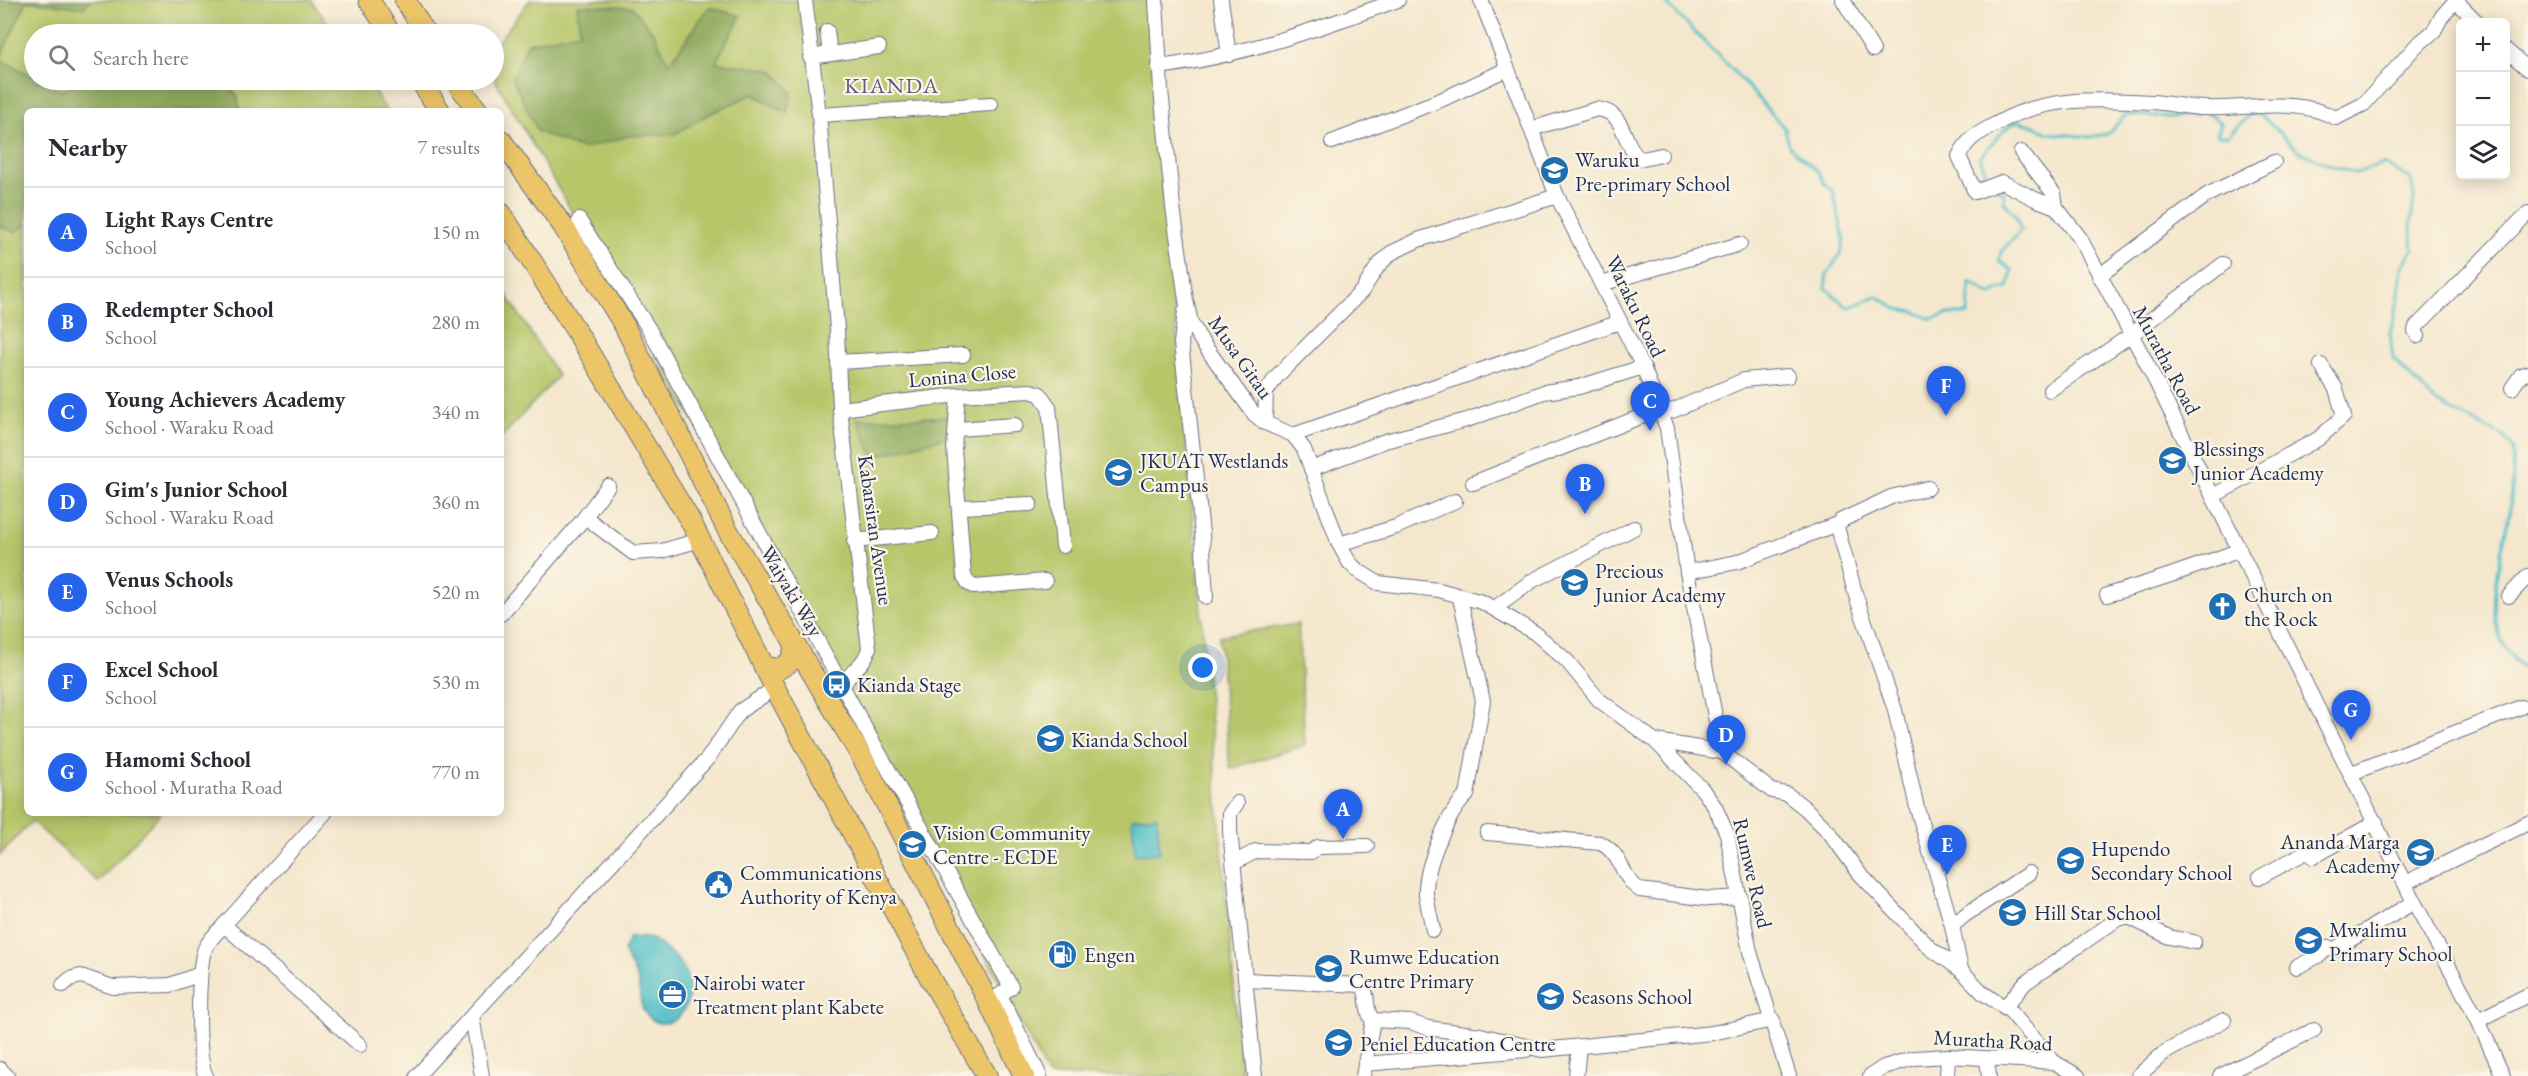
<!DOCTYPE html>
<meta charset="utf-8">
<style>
:root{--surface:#fff;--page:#f2f2f3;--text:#2b2b33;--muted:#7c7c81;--line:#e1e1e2;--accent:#2563eb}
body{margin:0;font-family:"EB Garamond",serif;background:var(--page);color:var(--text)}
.controls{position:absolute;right:18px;top:18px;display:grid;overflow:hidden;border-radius:9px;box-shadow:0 3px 15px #0003}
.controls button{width:54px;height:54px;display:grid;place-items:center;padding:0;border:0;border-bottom:2px solid var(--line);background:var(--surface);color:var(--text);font:30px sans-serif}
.you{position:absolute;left:1203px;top:668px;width:21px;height:21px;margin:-15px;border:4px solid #fff;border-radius:50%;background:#1a73e8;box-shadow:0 0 0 9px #1a73e833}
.badge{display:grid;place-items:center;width:39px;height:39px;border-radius:50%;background:var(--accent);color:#fff;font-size:20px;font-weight:700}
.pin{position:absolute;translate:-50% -50px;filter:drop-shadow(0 2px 3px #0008)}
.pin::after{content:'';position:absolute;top:32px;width:21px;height:18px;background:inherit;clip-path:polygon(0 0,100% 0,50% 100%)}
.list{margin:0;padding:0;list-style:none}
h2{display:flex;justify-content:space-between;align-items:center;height:78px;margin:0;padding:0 24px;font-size:26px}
h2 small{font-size:20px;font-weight:400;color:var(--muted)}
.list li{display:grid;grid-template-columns:39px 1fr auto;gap:18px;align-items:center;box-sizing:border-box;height:90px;padding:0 24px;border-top:2px solid var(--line)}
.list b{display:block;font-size:22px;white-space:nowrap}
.list p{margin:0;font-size:20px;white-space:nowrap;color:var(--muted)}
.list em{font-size:20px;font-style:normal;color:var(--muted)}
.icon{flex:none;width:33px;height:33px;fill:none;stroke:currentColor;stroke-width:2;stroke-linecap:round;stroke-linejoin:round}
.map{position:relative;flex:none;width:2528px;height:1076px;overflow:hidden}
.search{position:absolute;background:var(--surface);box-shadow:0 3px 15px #0003;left:24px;top:24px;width:480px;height:66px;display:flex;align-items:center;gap:15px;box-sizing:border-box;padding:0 21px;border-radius:33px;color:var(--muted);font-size:22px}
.panel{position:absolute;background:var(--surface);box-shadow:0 3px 15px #0003;left:24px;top:108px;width:480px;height:708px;border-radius:9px}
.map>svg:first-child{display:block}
</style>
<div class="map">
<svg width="2528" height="1076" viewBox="0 0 2528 1076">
<rect width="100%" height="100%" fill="#fcf5e5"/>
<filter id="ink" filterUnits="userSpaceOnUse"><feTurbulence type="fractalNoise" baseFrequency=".0167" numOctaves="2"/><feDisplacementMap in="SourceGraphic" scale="12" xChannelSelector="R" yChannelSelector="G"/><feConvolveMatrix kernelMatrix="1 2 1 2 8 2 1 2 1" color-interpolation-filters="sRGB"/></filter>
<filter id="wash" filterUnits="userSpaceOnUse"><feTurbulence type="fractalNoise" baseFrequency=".008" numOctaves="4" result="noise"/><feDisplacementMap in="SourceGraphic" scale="24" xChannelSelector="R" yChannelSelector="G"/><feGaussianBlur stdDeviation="1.35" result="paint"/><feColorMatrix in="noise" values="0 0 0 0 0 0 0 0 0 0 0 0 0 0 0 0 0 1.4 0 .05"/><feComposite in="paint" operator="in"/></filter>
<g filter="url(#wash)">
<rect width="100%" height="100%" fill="#f4e7cd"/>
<!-- green -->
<g fill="#b6c669" stroke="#687a64" stroke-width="1.5">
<path d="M0 0H311L335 34H34V80H366L387 111H27V813H161L98 882 32 821 0 855Z"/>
<path d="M530 0H1147L1242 1076H1048L833 660 494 78V47Z"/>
<path d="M501 286 558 376 501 438Z"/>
<path d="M1298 624 1305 745 1230 769 1219 636Z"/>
</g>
<!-- forest -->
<g fill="#90ab5d" stroke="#566d5e" stroke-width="1.5">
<path d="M0 0H90L84 8 27 1 0 58Z"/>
<path d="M577 5 632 7 655 35 669 64 709 7 741 16 716 62 772 70 792 92 787 113 753 94 709 114 675 134 629 136 582 149 538 132 512 78 528 43 580 32Z"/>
<path d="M0 59 34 77V80L62 91 85 80H216L237 95 240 111H27V225L15 232 0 227Z"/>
<path d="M958 412 950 436 873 457 857 419 944 417Z"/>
</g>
<!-- water -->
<g fill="#52c0c8" stroke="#367893" stroke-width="1.5">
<path d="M1157 816 1160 853 1135 855 1132 818Z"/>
<path d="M630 937C637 938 643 937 649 938 655 939 663 947 668 951 716 988 672 1046 646 1014 638 1004 641 990 637 978 633 968 626 960 624 949Z"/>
</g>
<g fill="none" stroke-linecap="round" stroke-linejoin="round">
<!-- stream -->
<g stroke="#52c0c8" stroke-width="3">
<path d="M1663 0 1743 81 1785 129 1789 146 1819 172 1824 183 1833 191 1844 239 1841 252 1826 277V288L1848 308 1877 296 1897 309 1916 312 1930 319 1948 314H1968L1970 282 1991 295 1998 290 2008 288 2012 270 1999 261 2001 252 2021 230 2015 214 2004 202V193L1996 188"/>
<path d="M2210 114 2221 123 2217 135 2227 136 2251 114 2261 115 2300 152 2330 165 2355 173 2384 164 2411 179 2414 196 2411 227 2413 249 2402 267 2398 302 2390 332 2393 359 2437 403 2503 436 2513 447C2514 467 2513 488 2510 508 2502 562 2471 633 2528 671"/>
<path d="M1989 182 1980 157 2005 129 2017 121 2035 126 2048 133 2090 137 2108 134 2125 115 2173 117 2198 114"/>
</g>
</g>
</g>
<g filter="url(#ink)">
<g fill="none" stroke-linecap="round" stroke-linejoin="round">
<defs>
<g id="minor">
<path d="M805 0 819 115 837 329 840 409 869 648C865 666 848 671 843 687"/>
<path d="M1156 0 1161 90 1173 207 1186 300 1191 323 1202 342 1254 414 1265 423 1293 435 1304 449 1339 544 1349 562 1357 570 1378 583 1439 590 1482 602 1535 633 1567 661 1599 700 1655 741 1702 789 1715 807 1727 834 1750 952 1789 1076"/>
<path d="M1221 0 1229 55"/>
<path d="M1481 0 1557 196 1643 367 1667 428 1687 572 1722 752"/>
<path d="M1843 0 1873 50"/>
<path d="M2455 0 2477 22"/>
<path d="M827 31 830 54"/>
<path d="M2506 50 2528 69"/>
<path d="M810 57 879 47"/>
<path d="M1159 67C1242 56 1320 28 1398 0"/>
<path d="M819 115 991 104"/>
<path d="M1531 129 1597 109C1625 112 1622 140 1637 157L1643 159 1661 155"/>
<path d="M1332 142 1443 99 1507 69"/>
<path d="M2021 152 2054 194 2056 207 2080 238 2146 362 2414 902 2478 1020 2503 1076"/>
<path d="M2056 207 2035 199 2002 182 1975 192 1959 156C1969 137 1977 134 1996 124 2044 96 2097 99 2151 102 2170 103 2188 108 2206 108 2251 110 2294 96 2336 118L2364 104 2416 46 2434 31 2442 16 2456 0"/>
<path d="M579 220 649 329 865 728 1011 987 989 1003"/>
<path d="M2099 276 2207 195 2274 162"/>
<path d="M1601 284 1740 244"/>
<path d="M1185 311 1181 343 1202 533 1206 597"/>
<path d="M2418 336 2415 331 2416 327 2528 213"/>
<path d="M838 362 963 355"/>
<path d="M2512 388 2521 375 2528 373"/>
<path d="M2050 390 2131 335 2223 264"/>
<path d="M958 395 954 448 964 576 969 584 975 587 1045 581"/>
<path d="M840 409 958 395 1030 391 1040 394 1049 407 1063 546"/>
<path d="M1265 423 1266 392 1277 376 1362 291 1378 266 1391 253 1418 240 1557 196"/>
<path d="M957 429 1015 425"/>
<path d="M1293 435 1620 322"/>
<path d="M1311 469 1385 441 1467 420 1544 392 1579 387 1643 367"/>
<path d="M1473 483 1660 409 1672 411 1744 380 1788 376"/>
<path d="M1928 488 1891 497 1840 521 1837 527 1856 596 1895 710 1917 808 1952 926 1961 970"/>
<path d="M2215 495 2318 439 2344 416 2336 389 2321 365"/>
<path d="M960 507 1030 504"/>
<path d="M585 517 633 553 662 551 700 540"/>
<path d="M854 541 932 533"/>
<path d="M1339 544 1396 527 1455 501"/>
<path d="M1687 572 1737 562 1837 524"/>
<path d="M2107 595C2152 582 2196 567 2240 550"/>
<path d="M2509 596 2528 576"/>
<path d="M1495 608 1532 581 1634 528"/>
<path d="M501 614 581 522 608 486"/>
<path d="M1656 741 1722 752 1772 791 1787 794 1806 809 1830 833 1859 873 1930 948 1961 970 1983 993 2010 1011 2054 1062"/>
<path d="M2352 773 2521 707"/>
<path d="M1237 803 1230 813V831L1255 1076"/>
<path d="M325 813 224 925 360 1045"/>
<path d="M1487 833 1600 843C1622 853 1621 878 1640 890L1709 899 1740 897"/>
<path d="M1234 863 1256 851 1311 852 1318 847 1367 846"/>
<path d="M2260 877 2308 851 2313 857 2376 822"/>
<path d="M2405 883 2528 823"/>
<path d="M1952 926 1965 915 2029 873"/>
<path d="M1433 930C1431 918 1427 905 1426 893 1425 867 1448 812 1467 795L1483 701 1460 598"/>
<path d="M2297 967 2320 955 2328 947 2333 950 2414 902"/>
<path d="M1246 980 1362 985C1370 995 1364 1011 1373 1020L1410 1022 1428 1028 1480 1035 1542 1050 1712 1033 1773 1020"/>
<path d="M63 985 70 979 81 976 113 987 170 985 200 974"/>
<path d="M1000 995 1040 1076"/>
<path d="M2004 1008 2025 983 2119 918H2131L2169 937 2194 942"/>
<path d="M472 1016 482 1076"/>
<path d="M2478 1020 2528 995"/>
<path d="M1987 1060 1989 1076"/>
<path d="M1365 1064 1526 1050"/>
<path d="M0 1069 7 1076"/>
<path d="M206 1076C196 1060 198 970 204 951 208 940 217 933 224 925"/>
<path d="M417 1076 708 758 740 711 775 688"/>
<path d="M1363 1076 1373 1020"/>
<path d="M1576 1076 1579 1047"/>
<path d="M1870 1076 1884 1067 1914 1058 1948 1056 2054 1062 2078 1076"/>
<path d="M1947 1076 1948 1056"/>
<path d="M2138 1076 2164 1053 2224 1020"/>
<path d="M2220 1076 2314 1030"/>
</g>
<g id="highway">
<path d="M369 0 391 34"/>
<path d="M405 0 426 34"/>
<path d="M420 80 440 111"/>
<path d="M455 80 478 111"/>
<path d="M501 140 563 226 624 325 727 529 864 761 989 1003 1024 1076"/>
<path d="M501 213 575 329 691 522 775 688 930 978 987 1076"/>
<path d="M764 667 779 669 790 662 796 645"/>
</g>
</defs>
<!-- minor casing -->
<use href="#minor" stroke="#676f85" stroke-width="16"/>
<!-- highway casing -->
<use href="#highway" stroke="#676f85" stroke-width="22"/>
<!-- minor -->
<use href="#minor" stroke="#fff" stroke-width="14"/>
<!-- highway -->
<use href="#highway" stroke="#edc569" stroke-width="20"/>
</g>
</g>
<!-- icons -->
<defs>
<symbol id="school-disc" viewBox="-11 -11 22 22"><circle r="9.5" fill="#1f6fb2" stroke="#fcf5e5"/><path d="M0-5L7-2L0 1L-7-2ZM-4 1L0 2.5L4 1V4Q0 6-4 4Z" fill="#fff"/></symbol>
<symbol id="university-disc" viewBox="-11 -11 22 22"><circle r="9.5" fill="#1f6fb2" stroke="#fcf5e5"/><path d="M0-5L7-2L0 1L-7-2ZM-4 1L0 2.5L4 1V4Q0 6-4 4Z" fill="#fff"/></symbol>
<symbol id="church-disc" viewBox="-11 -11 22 22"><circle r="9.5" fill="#1f6fb2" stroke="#fcf5e5"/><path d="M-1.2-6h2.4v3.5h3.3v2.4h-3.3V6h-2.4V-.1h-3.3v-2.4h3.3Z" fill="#fff"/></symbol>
<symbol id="bus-disc" viewBox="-11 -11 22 22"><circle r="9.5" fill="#1f6fb2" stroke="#fcf5e5"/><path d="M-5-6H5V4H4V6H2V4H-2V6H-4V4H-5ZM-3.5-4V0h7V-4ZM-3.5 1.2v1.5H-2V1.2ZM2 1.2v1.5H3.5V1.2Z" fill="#fff"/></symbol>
<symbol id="civic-disc" viewBox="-11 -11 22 22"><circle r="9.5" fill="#1f6fb2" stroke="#fcf5e5"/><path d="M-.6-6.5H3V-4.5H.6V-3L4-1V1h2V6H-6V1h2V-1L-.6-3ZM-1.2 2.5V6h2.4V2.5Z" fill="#fff"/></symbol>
<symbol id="fuel-disc" viewBox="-11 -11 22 22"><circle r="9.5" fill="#1f6fb2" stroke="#fcf5e5"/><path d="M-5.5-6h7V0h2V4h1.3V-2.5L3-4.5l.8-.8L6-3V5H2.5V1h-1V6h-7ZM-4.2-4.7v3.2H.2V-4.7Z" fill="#fff"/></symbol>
<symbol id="office-disc" viewBox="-11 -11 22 22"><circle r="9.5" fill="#1f6fb2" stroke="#fcf5e5"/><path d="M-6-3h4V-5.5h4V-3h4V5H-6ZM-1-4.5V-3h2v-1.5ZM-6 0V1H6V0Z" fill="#fff"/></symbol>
</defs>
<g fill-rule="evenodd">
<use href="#school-disc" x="1538" y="154" width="33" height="33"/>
<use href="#school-disc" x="2156" y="444" width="33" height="33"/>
<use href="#university-disc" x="1102" y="456" width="33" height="33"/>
<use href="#school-disc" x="1558" y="566" width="33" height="33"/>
<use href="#church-disc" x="2206" y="590" width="33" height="33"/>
<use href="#bus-disc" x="820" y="668" width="33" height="33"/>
<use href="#school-disc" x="1034" y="722" width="33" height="33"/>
<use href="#school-disc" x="896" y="828" width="33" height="33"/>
<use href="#school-disc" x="2404" y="836" width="33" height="33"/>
<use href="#school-disc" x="2054" y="844" width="33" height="33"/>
<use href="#civic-disc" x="702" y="868" width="33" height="33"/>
<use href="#school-disc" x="1996" y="896" width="33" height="33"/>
<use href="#school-disc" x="2292" y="924" width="33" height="33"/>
<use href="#fuel-disc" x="1046" y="938" width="33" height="33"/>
<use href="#school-disc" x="1312" y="952" width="33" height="33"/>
<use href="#office-disc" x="656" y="978" width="33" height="33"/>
<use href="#school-disc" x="1534" y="980" width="33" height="33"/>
<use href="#school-disc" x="1322" y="1026" width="33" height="33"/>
</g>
<g text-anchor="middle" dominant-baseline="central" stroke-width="4.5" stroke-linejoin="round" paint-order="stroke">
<!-- poi labels -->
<g font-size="21" fill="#1b2f5e" stroke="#fcf5e5" text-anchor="start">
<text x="1575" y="159">Waruku<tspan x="1575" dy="24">Pre-primary School</tspan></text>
<text x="2193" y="448">Blessings<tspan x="2193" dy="24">Junior Academy</tspan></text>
<text x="1140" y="460">JKUAT Westlands<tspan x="1140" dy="24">Campus</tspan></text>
<text x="1595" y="570">Precious<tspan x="1595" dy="24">Junior Academy</tspan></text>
<text x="2244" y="594">Church on<tspan x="2244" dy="24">the Rock</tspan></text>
<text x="857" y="684">Kianda Stage</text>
<text x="1071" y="739">Kianda School</text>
<text x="933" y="832">Vision Community<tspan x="933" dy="24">Centre - ECDE</tspan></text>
<text x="2400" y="841" text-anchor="end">Ananda Marga<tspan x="2400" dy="24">Academy</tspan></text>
<text x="2091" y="848">Hupendo<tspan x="2091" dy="24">Secondary School</tspan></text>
<text x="740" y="872">Communications<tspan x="740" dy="24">Authority of Kenya</tspan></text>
<text x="2034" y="912">Hill Star School</text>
<text x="2329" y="929">Mwalimu<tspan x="2329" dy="24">Primary School</tspan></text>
<text x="1084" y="954">Engen</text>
<text x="1349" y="956">Rumwe Education<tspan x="1349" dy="24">Centre Primary</tspan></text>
<text x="693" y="982">Nairobi water<tspan x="693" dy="24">Treatment plant Kabete</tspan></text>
<text x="1572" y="996">Seasons School</text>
<text x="1360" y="1043">Peniel Education Centre</text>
</g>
<!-- street labels -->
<g font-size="21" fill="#1b2f5e" stroke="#fcf5e5">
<text transform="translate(1636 306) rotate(64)">Waraku Road</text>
<text transform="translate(1241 357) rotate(55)">Musa Gitau</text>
<text transform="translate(2167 360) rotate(62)">Muratha Road</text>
<text transform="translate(962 375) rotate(-5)">Lonina Close</text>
<text transform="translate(876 530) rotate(82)">Kabarsiran Avenue</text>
<text transform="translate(792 591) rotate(59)">Waiyaki Way</text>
<text transform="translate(1753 873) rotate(77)">Rumwe Road</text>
<text transform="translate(1993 1040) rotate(3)">Muratha Road</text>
</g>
<!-- neighbourhood labels -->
<g font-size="22" letter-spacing="1.5" fill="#605986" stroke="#fcf5e5">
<text x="892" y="85">KIANDA</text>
</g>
</g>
</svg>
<div class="controls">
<button>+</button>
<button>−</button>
<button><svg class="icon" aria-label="layers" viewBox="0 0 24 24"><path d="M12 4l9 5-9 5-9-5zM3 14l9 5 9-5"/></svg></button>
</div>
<div class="you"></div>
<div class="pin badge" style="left:1343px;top:839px">A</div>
<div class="pin badge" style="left:1585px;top:514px">B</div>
<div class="pin badge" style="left:1650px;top:431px">C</div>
<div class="pin badge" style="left:1726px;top:765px">D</div>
<div class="pin badge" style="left:1947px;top:875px">E</div>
<div class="pin badge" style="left:1946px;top:416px">F</div>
<div class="pin badge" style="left:2351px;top:740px">G</div>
<div class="search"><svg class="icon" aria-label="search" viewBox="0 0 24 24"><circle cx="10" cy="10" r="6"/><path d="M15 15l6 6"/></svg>Search here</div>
<section class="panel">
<h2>Nearby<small>7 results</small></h2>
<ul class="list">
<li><span class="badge">A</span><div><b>Light Rays Centre</b><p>School</p></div><em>150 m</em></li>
<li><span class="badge">B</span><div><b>Redempter School</b><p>School</p></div><em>280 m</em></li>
<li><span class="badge">C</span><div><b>Young Achievers Academy</b><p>School · Waraku Road</p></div><em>340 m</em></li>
<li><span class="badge">D</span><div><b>Gim's Junior School</b><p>School · Waraku Road</p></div><em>360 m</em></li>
<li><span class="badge">E</span><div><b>Venus Schools</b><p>School</p></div><em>520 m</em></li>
<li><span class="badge">F</span><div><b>Excel School</b><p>School</p></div><em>530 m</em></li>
<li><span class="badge">G</span><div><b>Hamomi School</b><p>School · Muratha Road</p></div><em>770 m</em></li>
</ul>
</section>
</div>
